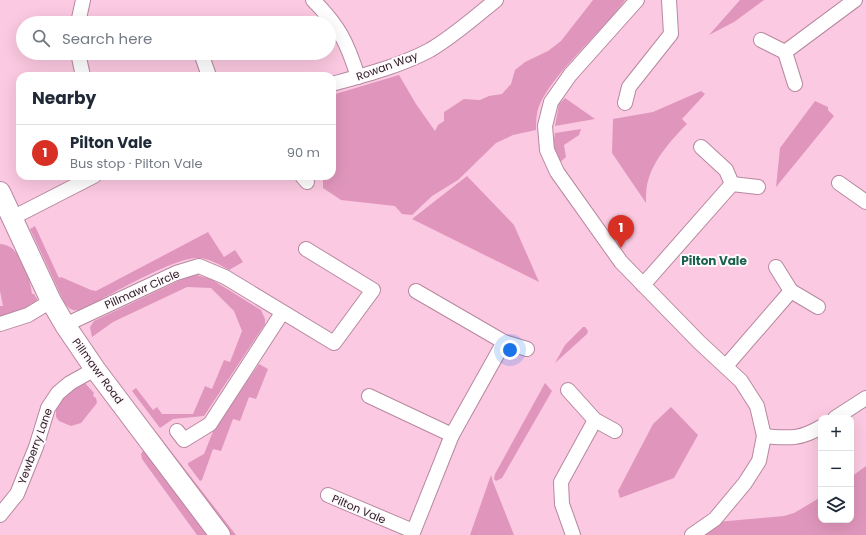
<!DOCTYPE html>
<meta charset="utf-8">
<style>
:root{--surface:#fff;--page:#f2f2f3;--text:#1f2937;--muted:#747a83;--line:#e0e1e3;--accent:#d93025}
body{margin:0;font-family:Poppins,sans-serif;background:var(--page);color:var(--text)}
.controls{position:absolute;right:12px;bottom:12px;display:grid;overflow:hidden;border-radius:8px;box-shadow:0 4px 16px #0002}
.controls button{width:36px;height:36px;display:grid;place-items:center;padding:0;border:0;border-bottom:1px solid var(--line);background:var(--surface);color:var(--text);font:20px sans-serif}
.you{position:absolute;left:510px;top:350px;width:14px;height:14px;margin:-10px;border:3px solid #fff;border-radius:50%;background:#1a73e8;box-shadow:0 0 0 6px #1a73e833}
.badge{display:grid;place-items:center;width:26px;height:26px;border-radius:50%;background:var(--accent);color:#fff;font-size:13px;font-weight:700}
.pin{position:absolute;translate:-50% -33px;filter:drop-shadow(0 1px 2px #0008)}
.pin::after{content:'';position:absolute;top:21px;width:14px;height:12px;background:inherit;clip-path:polygon(0 0,100% 0,50% 100%)}
.list{margin:0;padding:0;list-style:none}
h2{display:flex;justify-content:space-between;align-items:center;height:52px;margin:0;padding:0 16px;font-size:17px}
h2 small{font-size:13px;font-weight:400;color:var(--muted)}
.list li{display:grid;grid-template-columns:26px 1fr auto;gap:12px;align-items:center;box-sizing:border-box;height:56px;padding:0 16px;border-top:1px solid var(--line)}
.list b{display:block;font-size:15px;white-space:nowrap}
.list p{margin:0;font-size:13px;white-space:nowrap;color:var(--muted)}
.list em{font-size:13px;font-style:normal;color:var(--muted)}
.icon{flex:none;width:22px;height:22px;fill:none;stroke:currentColor;stroke-width:2;stroke-linecap:round;stroke-linejoin:round}
.map{position:relative;flex:none;width:866px;height:535px;overflow:hidden}
.search{position:absolute;background:var(--surface);box-shadow:0 4px 16px #0002;left:16px;top:16px;width:320px;height:44px;display:flex;align-items:center;gap:10px;box-sizing:border-box;padding:0 14px;border-radius:22px;color:var(--muted);font-size:15px}
.panel{position:absolute;background:var(--surface);box-shadow:0 4px 16px #0002;left:16px;top:72px;width:320px;height:108px;border-radius:12px}
.map>svg:first-child{display:block}
</style>
<div class="map">
<svg width="866" height="535" viewBox="0 0 866 535">
<rect width="100%" height="100%" fill="#fbc9e1"/>
<!-- green -->
<g fill="#e096bc">
<path d="M593 0H625C605 30 542 82 537 114 536 119 536 125 536 130L513 135 496 143 458 180 432 196 412 215 402 214 395 206 341 200 323 188V176H332V95L399 75 416 104 435 131 438 125 444 121V112L464 99 480 100 489 96 502 94 511 84 515 70 525 62 548 51 561 41Z"/>
<path d="M740 0H764L734 22 709 35Z"/>
<path d="M701 91 705 94 682 119 687 124C672 139 654 159 648 181 646 187 646 196 646 203L612 153 613 119 653 112Z"/>
<path d="M565 98 595 119 555 126 559 104Z"/>
<path d="M815 101 828 107V110L834 116 776 187 780 148Z"/>
<path d="M581 129 579 135 564 145 566 157 558 164C554 154 553 144 555 133Z"/>
<path d="M467 176 514 225 539 282 412 219Z"/>
<path d="M35 226 59 278 61 277 91 290 96 291 208 232 224 257 235 250 243 262 229 270C220 265 209 258 198 258 174 257 107 297 83 309 74 312 69 310 64 302L32 233 30 229Z"/>
<path d="M0 244C20 244 30 277 32 294H34L37 299 36 307 0 316V306H3L0 291Z"/>
<path d="M193 274 211 279 261 310 265 319V324L204 416 173 419 160 428 132 391 136 388 153 410 157 407 162 414H193L205 386 212 389 224 360 230 362 242 331 234 311 211 288 187 287 113 322 92 337 90 327 94 321Z"/>
<path d="M583 327H585L588 331 587 334 555 363 565 345Z"/>
<path d="M259 364 268 369 256 399 249 397 240 421 233 419 221 451 213 449 202 480 200 481 188 465V463L204 454 214 429Z"/>
<path d="M84 382 94 393 93 396 96 398 97 403 81 423 71 426 59 421 56 417V406L62 395Z"/>
<path d="M545 383 552 391 502 478 496 481 494 479 495 474Z"/>
<path d="M671 407 698 435 674 478 620 498 618 491 653 424Z"/>
<path d="M153 428 236 535H230L150 430Z"/>
<path d="M143 451H148L215 535H197L142 459 141 454Z"/>
<path d="M866 466V535H699L717 522 784 516 794 513 821 497V520H851V477Z"/>
<path d="M491 475 493 482 514 535H470Z"/>
</g>
<g fill="none" stroke-linecap="round" stroke-linejoin="round">
<defs>
<g id="street">
<path d="M313 0C339 26 347 42 358 77"/>
<path d="M637 0 570 75 551 102 545 126 547 150 557 172 621 262 699 342 741 381 757 406 764 436 759 461 745 483 715 519 692 535"/>
<path d="M78 23 83 0"/>
<path d="M761 40 785 52 795 84"/>
<path d="M785 52 855 0"/>
<path d="M78 53 83 76"/>
<path d="M201 53 209 76"/>
<path d="M332 84C365 75 400 66 430 50 454 36 475 17 496 0"/>
<path d="M625 103 629 87 671 34 669 0"/>
<path d="M302 176 307 182"/>
<path d="M839 183 866 202"/>
<path d="M732 184 758 187"/>
<path d="M12 218 94 176"/>
<path d="M776 267 791 291 818 307"/>
<path d="M643 285 732 184 726 170 701 147"/>
<path d="M416 291 504 342 527 349"/>
<path d="M0 324 28 315 51 301"/>
<path d="M65 325 176 273 199 266 225 277 334 343 373 290 306 249"/>
<path d="M726 366 791 291"/>
<path d="M568 390 595 420 615 431"/>
<path d="M369 396 452 435"/>
<path d="M835 418 866 398"/>
<path d="M177 431 184 440 210 424 282 313"/>
<path d="M764 436C789 438 799 440 821 427"/>
<path d="M328 495 413 531"/>
<path d="M0 515 17 494 36 447 48 408 58 393 70 383 95 369"/>
<path d="M412 535 452 435 504 342"/>
<path d="M573 535 562 504 561 482 595 420"/>
</g>
<path id="secondary" d="M0 192 51 301 65 325 95 369 220 535"/>
</defs>
<!-- street casing -->
<use href="#street" stroke="#b7889f" stroke-width="16"/>
<!-- secondary casing -->
<use href="#secondary" stroke="#b7889f" stroke-width="22"/>
<!-- street -->
<use href="#street" stroke="#fff" stroke-width="14"/>
<!-- secondary -->
<use href="#secondary" stroke="#fff" stroke-width="20"/>
</g>
<g text-anchor="middle" dominant-baseline="central" stroke-width="4" stroke-linejoin="round" paint-order="stroke">
<!-- street labels -->
<g font-size="11" fill="#291720" stroke="#fef9fc">
<text transform="translate(387 66) rotate(-20)">Rowan Way</text>
<text transform="translate(142 289) rotate(-24)">Pillmawr Circle</text>
<text transform="translate(98 371) rotate(54)">Pillmawr Road</text>
<text transform="translate(35 446) rotate(-70)">Yewberry Lane</text>
<text transform="translate(359 509) rotate(23)">Pilton Vale</text>
</g>
<!-- neighbourhood labels -->
<g font-size="12" font-weight="bold" fill="#19624c" stroke="#fef9fc">
<text x="714" y="260">Pilton Vale</text>
</g>
</g>
</svg>
<div class="controls">
<button>+</button>
<button>−</button>
<button><svg class="icon" aria-label="layers" viewBox="0 0 24 24"><path d="M12 4l9 5-9 5-9-5zM3 14l9 5 9-5"/></svg></button>
</div>
<div class="you"></div>
<div class="pin badge" style="left:621px;top:248px">1</div>
<div class="search"><svg class="icon" aria-label="search" viewBox="0 0 24 24"><circle cx="10" cy="10" r="6"/><path d="M15 15l6 6"/></svg>Search here</div>
<section class="panel">
<h2>Nearby<small></small></h2>
<ul class="list">
<li><span class="badge">1</span><div><b>Pilton Vale</b><p>Bus stop · Pilton Vale</p></div><em>90 m</em></li>
</ul>
</section>
</div>
